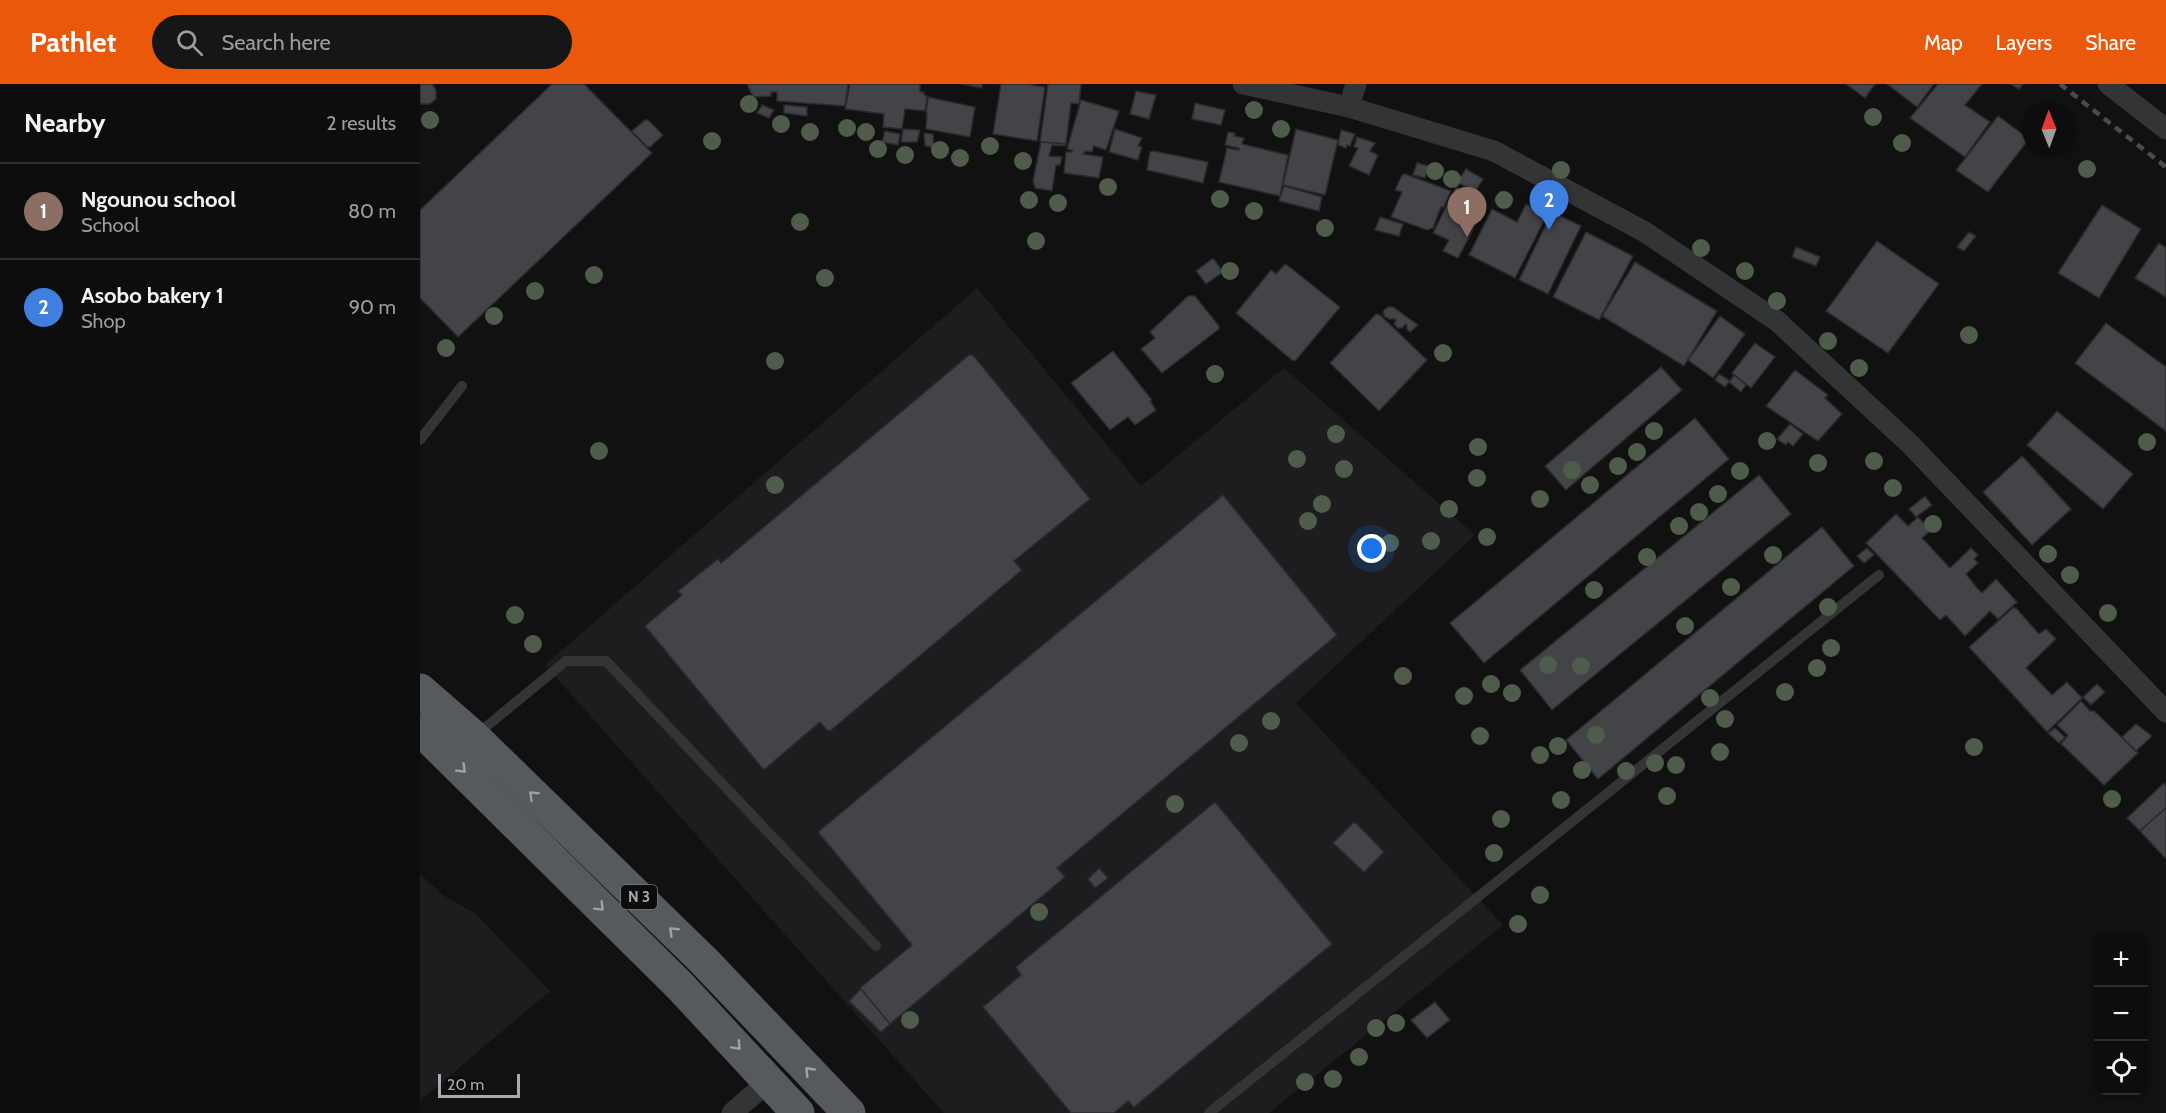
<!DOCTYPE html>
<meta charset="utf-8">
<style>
:root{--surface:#0d0d0e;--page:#161617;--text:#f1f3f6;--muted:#9a9c9e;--line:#2d2d2e;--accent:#ea580c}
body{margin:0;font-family:Cabin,sans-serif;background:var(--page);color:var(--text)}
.controls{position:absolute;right:18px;bottom:18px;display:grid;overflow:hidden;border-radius:12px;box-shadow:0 2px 4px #0004}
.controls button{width:54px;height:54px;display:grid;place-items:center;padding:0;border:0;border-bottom:2px solid var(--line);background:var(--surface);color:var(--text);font:30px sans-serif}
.compass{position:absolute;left:1602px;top:18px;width:54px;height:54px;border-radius:50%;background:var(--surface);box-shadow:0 2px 4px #0004;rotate:359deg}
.scale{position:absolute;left:18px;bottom:15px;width:82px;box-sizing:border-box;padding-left:6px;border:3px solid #a4abb1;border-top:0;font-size:16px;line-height:21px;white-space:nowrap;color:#a4abb1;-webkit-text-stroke:4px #0c0c0d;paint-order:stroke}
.you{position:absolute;left:952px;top:465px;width:21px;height:21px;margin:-15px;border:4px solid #fff;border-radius:50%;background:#1a73e8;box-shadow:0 0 0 9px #1a73e833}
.badge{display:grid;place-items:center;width:39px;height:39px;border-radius:50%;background:var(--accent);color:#fff;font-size:20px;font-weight:700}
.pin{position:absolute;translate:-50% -50px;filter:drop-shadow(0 2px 3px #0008)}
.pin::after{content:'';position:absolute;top:32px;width:21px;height:18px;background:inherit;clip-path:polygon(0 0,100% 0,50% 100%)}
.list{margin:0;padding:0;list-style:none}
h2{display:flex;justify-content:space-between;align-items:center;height:78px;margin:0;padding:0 24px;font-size:26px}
h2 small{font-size:20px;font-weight:400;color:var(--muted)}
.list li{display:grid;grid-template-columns:39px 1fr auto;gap:18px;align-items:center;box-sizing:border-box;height:96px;padding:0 24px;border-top:2px solid var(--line)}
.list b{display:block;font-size:22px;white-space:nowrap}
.list p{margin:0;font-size:20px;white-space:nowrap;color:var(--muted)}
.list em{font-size:20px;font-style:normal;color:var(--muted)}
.icon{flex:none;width:33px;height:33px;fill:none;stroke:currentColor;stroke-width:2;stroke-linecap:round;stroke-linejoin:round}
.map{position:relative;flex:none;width:1746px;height:1029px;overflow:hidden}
header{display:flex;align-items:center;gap:36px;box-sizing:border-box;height:84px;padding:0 30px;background:var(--accent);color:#fff}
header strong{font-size:28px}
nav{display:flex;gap:33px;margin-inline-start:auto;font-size:21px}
.search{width:420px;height:54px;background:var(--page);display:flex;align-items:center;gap:15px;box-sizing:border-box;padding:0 21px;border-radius:33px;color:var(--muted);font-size:22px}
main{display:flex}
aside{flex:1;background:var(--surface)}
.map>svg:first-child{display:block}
</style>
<header>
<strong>Pathlet</strong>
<div class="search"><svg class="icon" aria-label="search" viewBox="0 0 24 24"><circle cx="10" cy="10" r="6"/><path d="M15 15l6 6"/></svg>Search here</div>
<nav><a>Map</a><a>Layers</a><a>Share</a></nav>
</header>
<main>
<aside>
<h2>Nearby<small>2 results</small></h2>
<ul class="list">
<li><span class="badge" style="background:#8d6e63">1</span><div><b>Ngounou school</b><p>School</p></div><em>80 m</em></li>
<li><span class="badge" style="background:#3f7fe0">2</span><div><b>Asobo bakery 1</b><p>Shop</p></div><em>90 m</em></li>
</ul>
</aside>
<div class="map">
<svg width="1746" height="1029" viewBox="0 0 1746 1029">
<rect width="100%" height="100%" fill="#111112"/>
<!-- built -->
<g fill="#1d1d1f">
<path d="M557 204 721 402 864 284 1055 451 876 619 1083 841 849 1029H524L125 581Z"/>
<path d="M0 790 23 811 56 830 130 907 0 1017Z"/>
</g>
<!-- building -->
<g fill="#434447" stroke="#2b2b2e" stroke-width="1.5">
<path d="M0 0H12L16 6V15L10 20H0Z"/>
<path d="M132 0H164L232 69 38 253 0 214V126Z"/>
<path d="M327 0H428L425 22 357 17V8H351V12L333 13Z"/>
<path d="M430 0H500V8H504V11L507 12 505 27 485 25 482 45 463 43 464 30 425 25Z"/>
<path d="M542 0H562V4Z"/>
<path d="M581 0H607L625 3 617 57 573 50Z"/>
<path d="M628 0H661L659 20 651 19 646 60 620 58Z"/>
<path d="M1426 0H1455L1445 14Z"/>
<path d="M1467 0H1514L1497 23Z"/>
<path d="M1518 0H1562L1545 21 1570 38 1545 73 1490 34Z"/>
<path d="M1590 0H1603L1599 5Z"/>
<path d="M716 7 736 11 729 35 710 30Z"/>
<path d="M508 13 555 23 550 53 506 45 507 29H506Z"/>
<path d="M661 16 699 27 686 66 674 62 672 68 666 67 663 70 683 73 679 94 644 89 646 68H652V66L647 65Z"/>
<path d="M775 19 805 26 801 41 772 35Z"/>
<path d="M342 21 354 26 349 34 337 29Z"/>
<path d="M364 21 387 23V32L364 29Z"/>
<path d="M1578 32 1609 55 1568 108 1536 86Z"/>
<path d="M225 36H228L243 51 230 63H227L212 47Z"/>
<path d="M483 45 500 46 497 58H481Z"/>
<path d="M695 45 722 54 718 62 722 63 718 76 689 68Z"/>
<path d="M876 45 918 56 905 111 863 101Z"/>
<path d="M921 46 935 50 930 62 927 61 926 64 918 61Z"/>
<path d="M465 47 480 50 478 61 462 58Z"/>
<path d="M808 48 815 49 814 52 824 54 822 60 868 71 860 112 799 98 807 64 819 66V64L805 61Z"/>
<path d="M504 49 513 50 514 63 505 62Z"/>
<path d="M937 53 955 59 950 67 958 71 949 91 929 82 938 64 934 63Z"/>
<path d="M621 58 646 60 645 62 632 61 629 72 642 73 640 81H636L632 107 615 104 613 97Z"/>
<path d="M734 67 788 78 783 99 727 86 730 68Z"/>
<path d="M997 79 1009 82 1005 94 993 91Z"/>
<path d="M1046 85 1063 95 1056 107 1054 108 1037 98Z"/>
<path d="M985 90 1031 107 1024 123H1021L1013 144 1007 146 971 133 982 108 975 106 982 91Z"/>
<path d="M864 102 902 113 899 127 859 117Z"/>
<path d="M1036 103 1054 112 1051 119 1064 125 1038 174 1023 167 1029 156 1013 149Z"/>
<path d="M1081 107 1091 112 1092 114 1088 121 1082 117 1081 119 1075 116Z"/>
<path d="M1106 120 1127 131 1095 194 1049 171 1072 125 1097 138Z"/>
<path d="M1682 121 1721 145 1679 214 1638 189Z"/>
<path d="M1132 128 1161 142 1128 210 1099 196Z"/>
<path d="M960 133 983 140 979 152 955 146Z"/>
<path d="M1166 148 1213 172 1179 236 1133 213Z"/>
<path d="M1549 148 1556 152 1544 167 1537 163Z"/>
<path d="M1457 157 1519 200 1468 269 1406 227Z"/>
<path d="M1739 159 1746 164V213L1715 194Z"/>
<path d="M1376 163 1400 173 1396 182 1372 173Z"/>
<path d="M792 175H794L803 188 786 200 776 187Z"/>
<path d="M1215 178 1297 227 1264 282 1182 232Z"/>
<path d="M864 181H867L920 223 876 276 873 277 816 229 851 186 856 190Z"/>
<path d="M768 212H775L799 242V245L742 289 721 265 735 254 730 248Z"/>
<path d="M968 223H973L998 241 990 248 986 244 987 242 986 240 982 244H977L974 239 976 237 975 235H969L964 232 963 227Z"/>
<path d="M956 230 960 231 1007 276 959 327 910 279Z"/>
<path d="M1300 232 1325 250 1293 294 1268 276Z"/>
<path d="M1686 239 1746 283V347L1655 279Z"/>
<path d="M1335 259 1355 273 1331 304 1312 289Z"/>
<path d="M693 267 732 316 730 317 736 326 715 341 708 333 690 346 651 299Z"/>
<path d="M549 271H553L670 415 594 477 602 486 410 647 407 646 400 638 346 684 343 685 225 542 262 511 258 507 298 475 301 479Z"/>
<path d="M1241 283 1262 306 1146 406 1125 382Z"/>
<path d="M1375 286 1408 311 1405 314 1422 330 1398 357 1346 322Z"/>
<path d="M1299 290 1310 297 1314 291 1326 301 1321 308 1309 298 1305 303 1295 296Z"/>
<path d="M1637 327 1713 390 1683 425 1607 361Z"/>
<path d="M1275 334 1309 375 1064 579 1030 539Z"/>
<path d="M1370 340 1383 350 1373 362 1368 358 1366 361 1357 355Z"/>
<path d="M1602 372 1651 425 1612 461 1563 408Z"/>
<path d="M1339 391 1371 430 1132 626 1100 586Z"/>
<path d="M803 411 917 551 637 784 645 793 470 940 440 904 492 861 398 748Z"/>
<path d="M1505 412 1512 421 1496 433 1489 425Z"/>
<path d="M1476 430 1488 442 1498 433 1511 446 1502 454 1530 484 1551 464 1558 471 1554 475 1558 479 1546 490 1557 504 1562 509 1576 495 1597 518 1578 535 1570 527 1545 552 1526 531 1520 536 1446 459Z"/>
<path d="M1402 443 1434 482 1178 695 1146 656Z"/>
<path d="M1447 464 1454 471 1444 479 1437 472Z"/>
<path d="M1593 524H1596L1619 550 1626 545 1636 555 1606 584 1632 611 1647 598 1662 614 1627 648 1549 563Z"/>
<path d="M1677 600 1685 608 1671 621 1663 613Z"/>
<path d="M1661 617 1670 627H1674L1718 669 1684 701 1641 660 1648 651 1637 641Z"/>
<path d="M1716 640 1732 652 1716 667 1702 653Z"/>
<path d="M1635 644 1645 653 1639 659 1628 649Z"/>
<path d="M1744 699 1746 702V724L1720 747 1707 734Z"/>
<path d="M795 718 912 860 714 1023 708 1017 694 1029H651L563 923 601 891 596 883Z"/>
<path d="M1746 724V775L1720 747Z"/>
<path d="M933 739H936L964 768 944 788 913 759Z"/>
<path d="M679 784 688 794 675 804 668 795Z"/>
<path d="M441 905 470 940 461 948 429 917Z"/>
<path d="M1015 918 1030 936 1007 954 991 936Z"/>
</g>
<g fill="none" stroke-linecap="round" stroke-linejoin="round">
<!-- service -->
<g stroke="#323436" stroke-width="10">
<path d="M0 356 42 302"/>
<path d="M56 651 146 577H186L456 862"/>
<path d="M789 1029 1459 491"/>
</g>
<!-- minor -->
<g stroke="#323436" stroke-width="21">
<path d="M823 0 929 23 1074 67 1225 148 1357 237 1490 360 1746 628"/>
<path d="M1688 0 1746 45"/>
<path d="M929 23 936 0"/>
<path d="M312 1029 349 997"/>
</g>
<!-- trunk -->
<g stroke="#565a5e" stroke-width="33">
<path d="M0 606 54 653 284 877 429 1029"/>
<path d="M0 645 260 902 378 1029"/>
</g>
<!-- rail -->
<path stroke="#494c4f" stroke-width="4.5" stroke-dasharray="8 6" stroke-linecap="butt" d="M1640 0 1746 83"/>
</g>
<!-- trees -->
<g fill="#4f5c4c">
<circle cx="329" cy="20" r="9"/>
<circle cx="834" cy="26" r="9"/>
<circle cx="1453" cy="33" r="9"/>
<circle cx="10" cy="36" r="9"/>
<circle cx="361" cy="40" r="9"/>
<circle cx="427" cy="44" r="9"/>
<circle cx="861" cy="45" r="9"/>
<circle cx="390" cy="48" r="9"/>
<circle cx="446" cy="48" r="9"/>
<circle cx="292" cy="57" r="9"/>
<circle cx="1482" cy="59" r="9"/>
<circle cx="570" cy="62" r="9"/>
<circle cx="458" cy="65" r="9"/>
<circle cx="520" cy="66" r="9"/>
<circle cx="485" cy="71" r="9"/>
<circle cx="540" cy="74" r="9"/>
<circle cx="603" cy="77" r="9"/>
<circle cx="1667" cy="85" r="9"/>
<circle cx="1141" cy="86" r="9"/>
<circle cx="1015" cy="87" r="9"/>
<circle cx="1032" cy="95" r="9"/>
<circle cx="688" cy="103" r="9"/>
<circle cx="800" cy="115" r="9"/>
<circle cx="609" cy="116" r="9"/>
<circle cx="1084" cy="116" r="9"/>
<circle cx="638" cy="119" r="9"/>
<circle cx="834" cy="127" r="9"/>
<circle cx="380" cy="138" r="9"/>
<circle cx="905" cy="144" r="9"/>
<circle cx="616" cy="157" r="9"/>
<circle cx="1281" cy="164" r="9"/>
<circle cx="810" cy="187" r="9"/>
<circle cx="1325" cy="187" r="9"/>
<circle cx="174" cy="191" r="9"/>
<circle cx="405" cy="194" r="9"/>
<circle cx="115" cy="207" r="9"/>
<circle cx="1357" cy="217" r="9"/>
<circle cx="74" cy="232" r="9"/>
<circle cx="1549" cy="251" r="9"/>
<circle cx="1408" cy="257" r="9"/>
<circle cx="26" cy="264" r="9"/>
<circle cx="1023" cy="269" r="9"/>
<circle cx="355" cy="277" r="9"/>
<circle cx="1439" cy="284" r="9"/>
<circle cx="795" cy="290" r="9"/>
<circle cx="1234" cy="347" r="9"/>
<circle cx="916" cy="350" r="9"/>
<circle cx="1347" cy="357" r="9"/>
<circle cx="1727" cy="358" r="9"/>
<circle cx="1058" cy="363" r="9"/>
<circle cx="179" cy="367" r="9"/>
<circle cx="1217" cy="368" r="9"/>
<circle cx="877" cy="375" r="9"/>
<circle cx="1454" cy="377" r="9"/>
<circle cx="1398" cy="379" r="9"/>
<circle cx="1198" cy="382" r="9"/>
<circle cx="924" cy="385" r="9"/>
<circle cx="1152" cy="386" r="9"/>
<circle cx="1320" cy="387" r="9"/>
<circle cx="1057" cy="394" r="9"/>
<circle cx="355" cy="401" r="9"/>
<circle cx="1170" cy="401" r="9"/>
<circle cx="1473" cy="404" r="9"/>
<circle cx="1298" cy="410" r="9"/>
<circle cx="1120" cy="415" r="9"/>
<circle cx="902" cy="420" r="9"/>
<circle cx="1029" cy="425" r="9"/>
<circle cx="1279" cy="428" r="9"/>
<circle cx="888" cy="437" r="9"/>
<circle cx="1513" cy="440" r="9"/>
<circle cx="1259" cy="442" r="9"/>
<circle cx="1067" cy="453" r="9"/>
<circle cx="1011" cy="457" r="9"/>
<circle cx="970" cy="459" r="9"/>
<circle cx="1628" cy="470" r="9"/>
<circle cx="1353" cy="471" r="9"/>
<circle cx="1227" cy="473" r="9"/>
<circle cx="1650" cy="491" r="9"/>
<circle cx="1311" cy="503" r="9"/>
<circle cx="1174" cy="506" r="9"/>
<circle cx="1408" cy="523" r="9"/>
<circle cx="1688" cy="529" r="9"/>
<circle cx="95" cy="531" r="9"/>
<circle cx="1265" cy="542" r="9"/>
<circle cx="113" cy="560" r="9"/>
<circle cx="1411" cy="564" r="9"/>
<circle cx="1128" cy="581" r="9"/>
<circle cx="1161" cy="582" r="9"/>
<circle cx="1397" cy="584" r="9"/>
<circle cx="983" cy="592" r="9"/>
<circle cx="1071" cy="600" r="9"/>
<circle cx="1365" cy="608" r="9"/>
<circle cx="1092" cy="609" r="9"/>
<circle cx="1044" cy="612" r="9"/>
<circle cx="1290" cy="614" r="9"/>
<circle cx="1305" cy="635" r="9"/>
<circle cx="851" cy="637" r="9"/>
<circle cx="1176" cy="651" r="9"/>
<circle cx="1060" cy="652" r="9"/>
<circle cx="819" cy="659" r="9"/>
<circle cx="1138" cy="662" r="9"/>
<circle cx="1554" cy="663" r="9"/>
<circle cx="1300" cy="668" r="9"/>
<circle cx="1120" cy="671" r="9"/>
<circle cx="1235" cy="679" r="9"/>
<circle cx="1256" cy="681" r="9"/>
<circle cx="1162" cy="686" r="9"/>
<circle cx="1206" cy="687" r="9"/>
<circle cx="1247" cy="712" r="9"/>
<circle cx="1692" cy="715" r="9"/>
<circle cx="1141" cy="716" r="9"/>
<circle cx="755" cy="720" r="9"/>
<circle cx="1081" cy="735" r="9"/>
<circle cx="1074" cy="769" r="9"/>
<circle cx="1120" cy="811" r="9"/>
<circle cx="619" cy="828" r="9"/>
<circle cx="1098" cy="840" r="9"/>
<circle cx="490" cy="936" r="9"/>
<circle cx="976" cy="939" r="9"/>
<circle cx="956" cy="944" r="9"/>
<circle cx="939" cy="973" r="9"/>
<circle cx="913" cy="995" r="9"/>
<circle cx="885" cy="998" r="9"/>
</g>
<!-- one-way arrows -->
<defs><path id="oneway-chevron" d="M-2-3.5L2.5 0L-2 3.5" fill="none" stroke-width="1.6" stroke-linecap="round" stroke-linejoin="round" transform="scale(1.5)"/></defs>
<g stroke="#9ca3a9">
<use href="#oneway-chevron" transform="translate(42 685) rotate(45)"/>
<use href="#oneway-chevron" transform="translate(113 711) rotate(-136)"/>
<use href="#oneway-chevron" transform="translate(180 823) rotate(45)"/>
<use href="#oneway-chevron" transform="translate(253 847) rotate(-136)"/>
<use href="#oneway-chevron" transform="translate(317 962) rotate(47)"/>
<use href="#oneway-chevron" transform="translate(389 987) rotate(-134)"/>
</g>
<g text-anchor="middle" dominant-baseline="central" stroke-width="6" stroke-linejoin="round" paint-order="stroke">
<!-- shield labels -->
<rect fill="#0c0c0d" stroke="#767b80" stroke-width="1.5" x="201" y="801" width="36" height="24" rx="4.5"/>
<g font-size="15" font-weight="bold" fill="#a4abb1">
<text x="219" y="813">N 3</text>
</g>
</g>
</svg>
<div class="controls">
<button>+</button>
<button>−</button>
<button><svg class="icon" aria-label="locate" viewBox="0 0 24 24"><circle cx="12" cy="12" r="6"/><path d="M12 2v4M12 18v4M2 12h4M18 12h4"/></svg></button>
</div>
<svg class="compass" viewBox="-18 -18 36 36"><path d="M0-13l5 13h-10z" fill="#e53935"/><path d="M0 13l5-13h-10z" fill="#9a9c9e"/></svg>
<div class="scale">20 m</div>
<div class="you"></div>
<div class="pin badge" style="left:1047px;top:153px;background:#8d6e63">1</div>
<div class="pin badge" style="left:1129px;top:146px;background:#3f7fe0">2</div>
</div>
</main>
